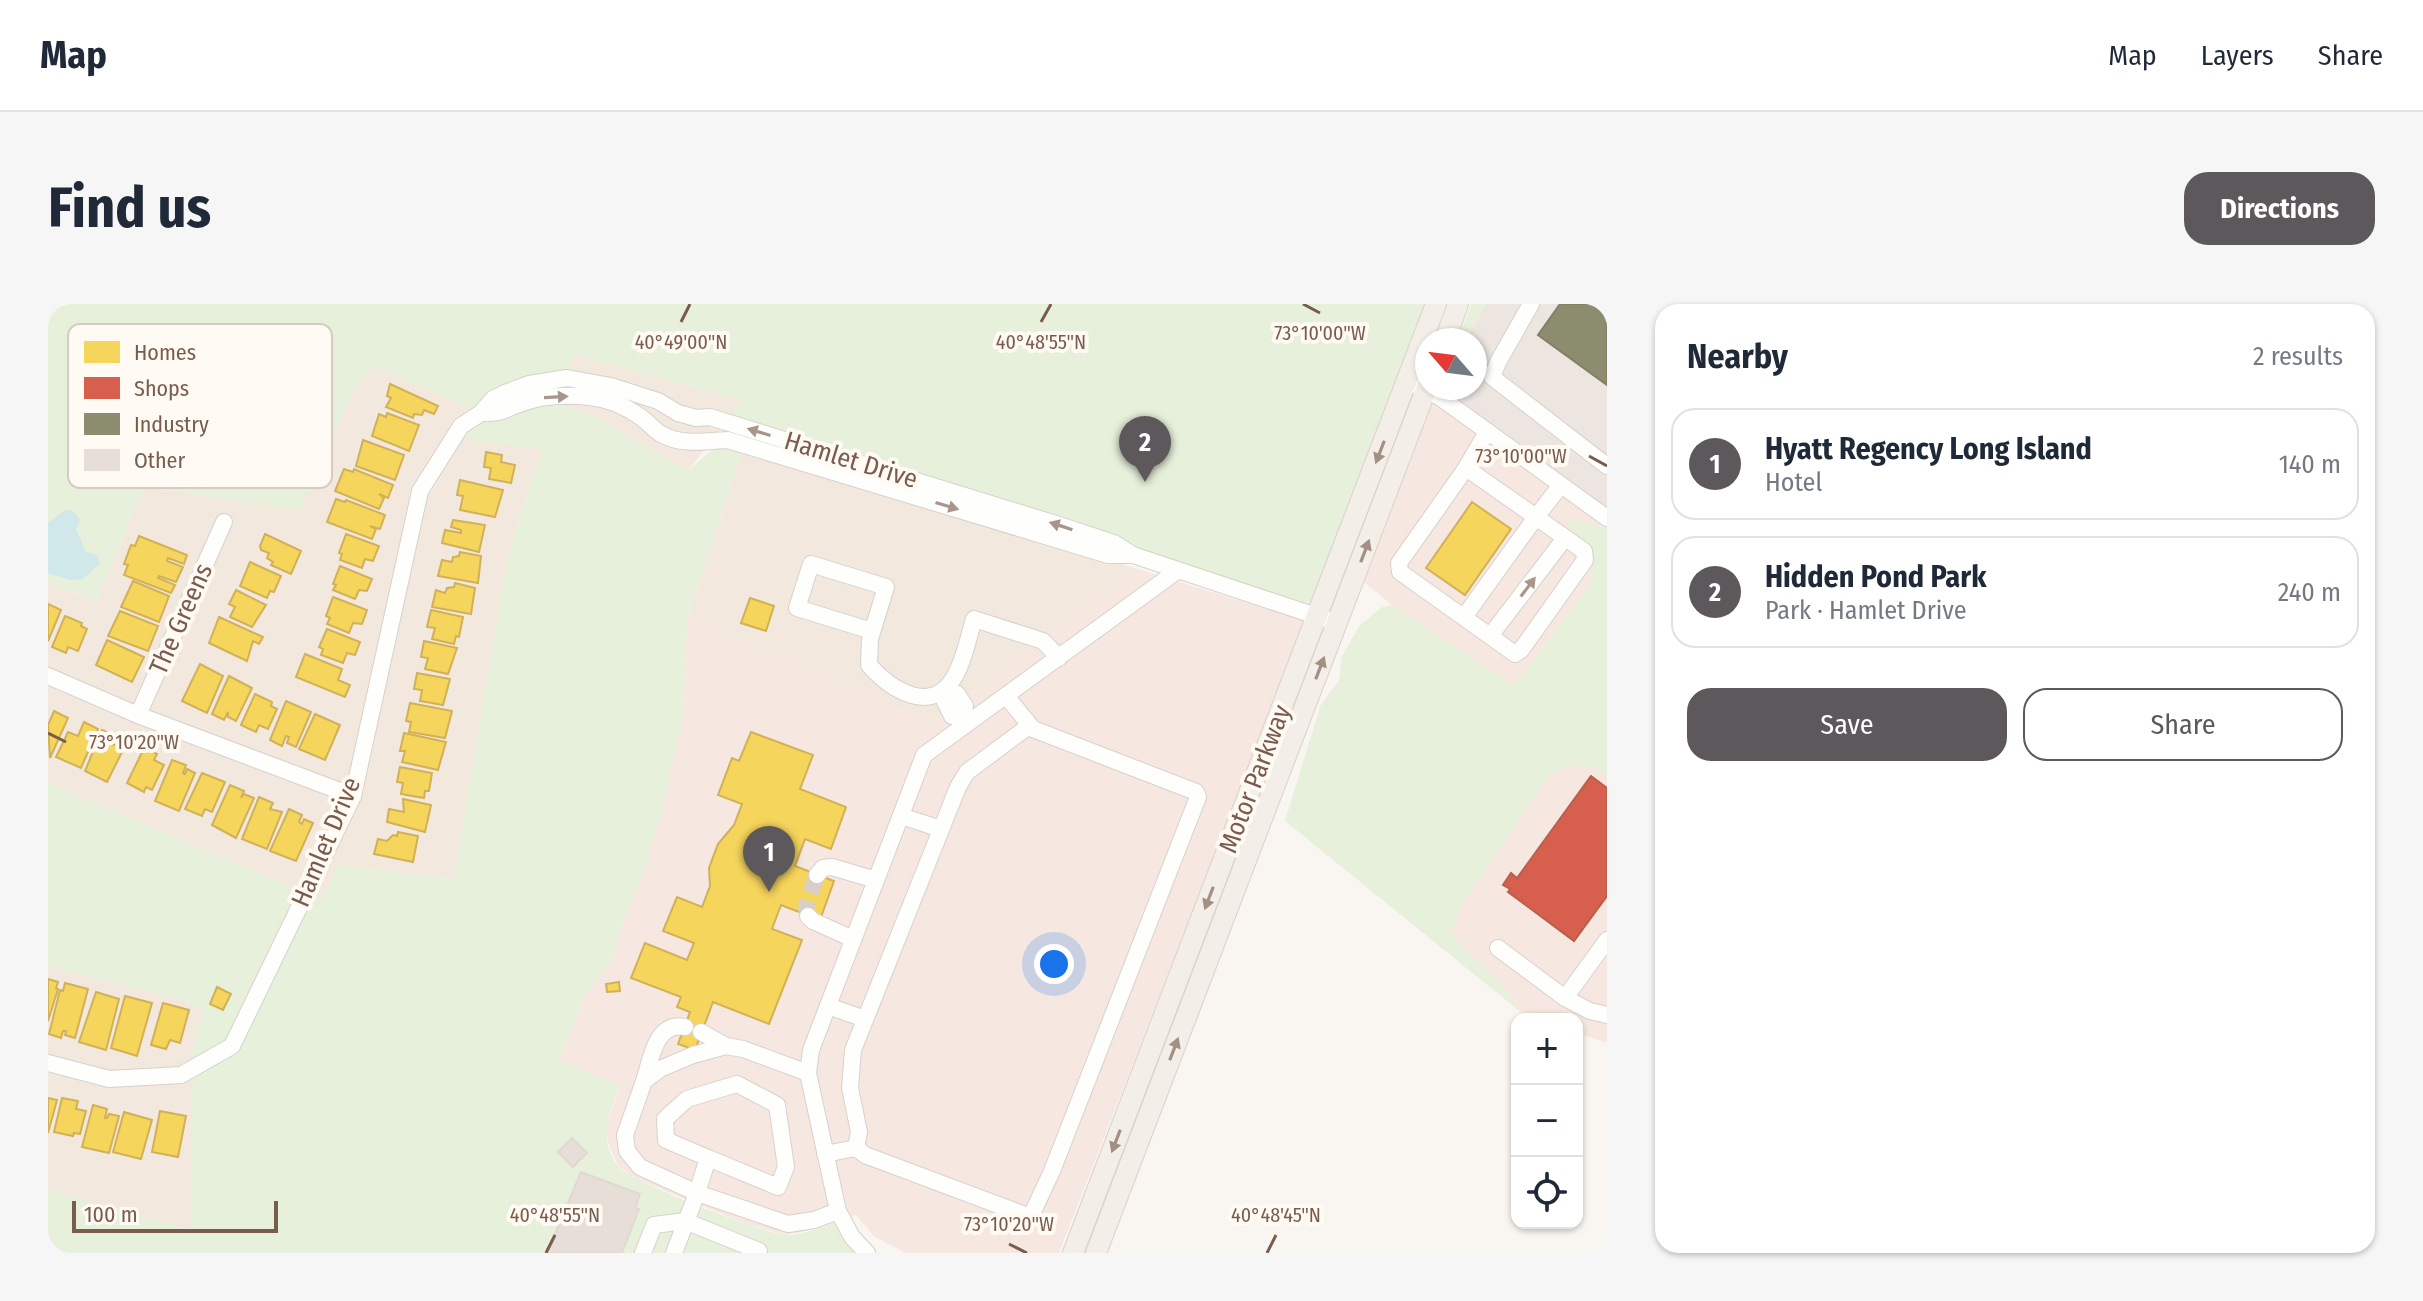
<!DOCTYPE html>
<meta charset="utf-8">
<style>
:root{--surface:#fff;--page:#f6f6f7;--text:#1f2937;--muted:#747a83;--line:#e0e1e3;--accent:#5c585b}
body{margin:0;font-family:"Fira Sans Condensed",sans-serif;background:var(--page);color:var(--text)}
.controls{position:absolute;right:24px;bottom:24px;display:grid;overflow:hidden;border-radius:16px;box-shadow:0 2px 6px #0004}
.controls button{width:72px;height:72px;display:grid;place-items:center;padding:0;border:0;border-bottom:2px solid var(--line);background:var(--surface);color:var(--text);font:40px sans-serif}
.compass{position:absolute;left:1367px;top:24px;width:72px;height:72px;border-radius:50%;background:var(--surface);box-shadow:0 2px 6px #0004;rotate:298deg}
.scale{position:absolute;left:24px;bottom:20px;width:206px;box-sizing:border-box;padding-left:8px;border:4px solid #7a5c4d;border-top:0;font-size:22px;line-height:28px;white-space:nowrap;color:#7a5c4d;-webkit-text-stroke:6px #fffaf3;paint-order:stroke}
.you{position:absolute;left:1006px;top:660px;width:28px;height:28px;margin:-20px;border:6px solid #fff;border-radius:50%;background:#1a73e8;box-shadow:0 0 0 12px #1a73e833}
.badge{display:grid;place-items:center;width:52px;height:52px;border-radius:50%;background:var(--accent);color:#fff;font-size:26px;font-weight:700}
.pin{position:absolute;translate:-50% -66px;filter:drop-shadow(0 2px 4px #0008)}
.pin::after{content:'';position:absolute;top:42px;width:28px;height:24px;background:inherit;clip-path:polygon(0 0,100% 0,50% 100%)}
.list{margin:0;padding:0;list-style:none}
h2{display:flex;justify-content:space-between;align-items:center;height:104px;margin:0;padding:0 32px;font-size:34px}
h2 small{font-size:26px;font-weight:400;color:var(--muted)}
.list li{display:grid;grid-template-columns:52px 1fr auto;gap:24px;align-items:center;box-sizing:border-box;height:112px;margin:0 16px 16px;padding:0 16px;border:2px solid var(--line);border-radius:24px}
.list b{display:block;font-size:30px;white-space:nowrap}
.list p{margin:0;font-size:26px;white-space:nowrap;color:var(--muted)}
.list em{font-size:26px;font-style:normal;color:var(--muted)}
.actions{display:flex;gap:16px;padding:24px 32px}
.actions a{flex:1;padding:18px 0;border:2px solid var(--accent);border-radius:24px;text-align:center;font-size:28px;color:var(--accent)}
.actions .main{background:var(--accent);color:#fff}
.icon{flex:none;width:44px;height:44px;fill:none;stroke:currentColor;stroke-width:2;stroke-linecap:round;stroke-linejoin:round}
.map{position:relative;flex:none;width:1559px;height:949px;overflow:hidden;border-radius:24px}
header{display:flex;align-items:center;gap:48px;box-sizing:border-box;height:112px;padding:0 40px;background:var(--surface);border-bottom:2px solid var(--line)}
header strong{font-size:38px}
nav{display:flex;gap:44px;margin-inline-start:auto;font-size:28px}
.intro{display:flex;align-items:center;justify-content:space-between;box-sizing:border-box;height:192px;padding:0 48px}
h1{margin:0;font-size:56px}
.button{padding:20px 36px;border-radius:24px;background:var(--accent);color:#fff;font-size:28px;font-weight:700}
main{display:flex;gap:48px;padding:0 48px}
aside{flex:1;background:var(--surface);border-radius:24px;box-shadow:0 2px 6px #0004}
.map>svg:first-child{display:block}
</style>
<header>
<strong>Map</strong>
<nav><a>Map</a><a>Layers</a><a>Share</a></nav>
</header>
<div class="intro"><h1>Find us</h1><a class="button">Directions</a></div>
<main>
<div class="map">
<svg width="1559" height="949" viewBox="0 0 1559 949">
<rect width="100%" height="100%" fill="#f9f5f0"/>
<!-- residential -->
<g fill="#f2e8de">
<path d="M327 0 526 50 695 96 640 167 550 114 509 100 461 249 406 575 291 561 197 760 143 926 0 886V279L48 297 96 183 252 205 308 79 326 62Z"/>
<path d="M694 148 1090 265 883 418 639 316Z"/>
</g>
<!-- commercial -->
<g fill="#f6e8e1">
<path d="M1389 87 1559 209V225L1541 218 1540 243 1546 264 1542 281 1466 382 1344 301 1316 278Z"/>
<path d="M1090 265 1258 317 1011 949H858L827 933 808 911 763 926 738 931 696 919 586 874 570 862 560 839 558 823 572 781 511 757 537 691 565 654 573 621 592 579 635 412 639 316 883 418Z"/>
<path d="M1533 459 1546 463 1559 473V739L1529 729V715H1490L1474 709 1460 687 1410 638 1403 626 1415 599 1501 471 1517 463Z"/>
</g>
<!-- industrial -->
<path fill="#ede5e0" d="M1438 0H1559V209L1391 84H1427V36H1417Z"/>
<!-- green -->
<g fill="#e7f0db">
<path d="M0 0H1388L1269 312 679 117 694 96 526 50 510 100 550 114 640 167 660 149 689 134 694 148 639 316 635 412 614 506 592 579 573 621 565 654 537 691 511 757 572 781C562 807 549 836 570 862 582 878 717 930 739 931 754 931 772 924 786 919L808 949H0V886L143 926 144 745 155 705 128 694 0 662V479L274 596 291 561 405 575 461 249 494 146 402 132 428 107 326 62 308 80 252 206 96 183 48 297 0 279Z"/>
<path d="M1423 0H1438L1417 36H1410Z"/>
<path d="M1517 215 1541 218 1559 225V473C1537 455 1526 459 1501 471L1415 599 1403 626 1410 638 1460 687 1474 709 1237 517 1273 400 1291 377 1294 352 1312 321 1334 303 1344 301 1466 382 1542 281C1551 240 1529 244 1517 215Z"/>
</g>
<!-- water -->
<path fill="#d0e8ea" d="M18 205 26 208 32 216 28 225 38 248 49 251 52 259 35 275 22 276 0 269V219Z"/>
<!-- homes -->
<g fill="#f6d55c" stroke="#d1b158" stroke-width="2">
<path d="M342 80 390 102 386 110 376 106 374 111 366 110 365 114 338 103 343 94 339 92Z"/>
<path d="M339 109 371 121 361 147 324 132 331 110 338 113Z"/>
<path d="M315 136 356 151 347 176 308 162Z"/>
<path d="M438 148 454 151 453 158 467 161 463 179 441 175 443 164 436 163Z"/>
<path d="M296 165 305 168 306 165 345 181 340 194 331 190 336 194 331 205 287 187Z"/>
<path d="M412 176 455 186 447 213 412 206 415 192 409 191Z"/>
<path d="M288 195 297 198 298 196 337 211 332 225 322 222 328 225 324 235 279 218Z"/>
<path d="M1424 198 1463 225 1417 291 1378 264Z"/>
<path d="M405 216 437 221 431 248 394 239 397 226 413 229V226L403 223Z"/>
<path d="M217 230 253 247 243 270 223 261 225 258 219 254 221 249 213 246 212 242Z"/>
<path d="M298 230 331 242 325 257 317 255 314 264 292 256 294 250 291 249Z"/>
<path d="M91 232 139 251 136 260 120 254 119 257 135 263 128 278 111 272 110 274 127 281 123 289 76 271 80 261 76 260 83 241 87 242Z"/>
<path d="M412 248 433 252 430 279 390 272 394 256 404 258 405 253 411 252Z"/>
<path d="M202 258 233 272 226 288 222 287 219 294 192 282Z"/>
<path d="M292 262 324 275 319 287 311 286 307 295 285 286 288 281 285 280Z"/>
<path d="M85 277 121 292 111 318 73 303Z"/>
<path d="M407 279 427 284 423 310 384 303 388 286 397 289 399 284 406 283Z"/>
<path d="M188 286 218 301 204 323 182 313 187 303 181 300Z"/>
<path d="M285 293 319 306 314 320 305 319 301 329 279 320 282 314 278 312Z"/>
<path d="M702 294 726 302 718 327 693 319Z"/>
<path d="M0 300 13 306 0 337Z"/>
<path d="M383 306 415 313 411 333 408 332 406 340 384 335 387 324 379 323Z"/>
<path d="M72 307 110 322 100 347 60 332Z"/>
<path d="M17 312 34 319 33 322 39 325 30 347 20 343 18 349 4 343Z"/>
<path d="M171 313 215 333 211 340 205 337 199 357 161 339Z"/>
<path d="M279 325 312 338 307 351 299 349 295 359 273 351 275 345 271 343Z"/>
<path d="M59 336 96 353 84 378 48 361Z"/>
<path d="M376 337 409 344 400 370 377 365 380 354 373 353Z"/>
<path d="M257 350 294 365 290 376 302 381 297 393 248 373Z"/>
<path d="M152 360 175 372 159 409 134 397Z"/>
<path d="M369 369 402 375 395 401 372 397 374 386 366 385Z"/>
<path d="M181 372 204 384 188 417 180 413V408L176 416 164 410Z"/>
<path d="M207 390 224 398 223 402 229 405 220 425 211 421 208 428 193 421Z"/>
<path d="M238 397 263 408 248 443 239 439 241 433 238 432 234 442 222 436Z"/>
<path d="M362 399 404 407 397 434 361 428 363 418 358 417Z"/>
<path d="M6 407 20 414 2 454 0 421Z"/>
<path d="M267 410 292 421 277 456 251 445Z"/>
<path d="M36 418 50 425 33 464 8 453 20 428 30 432Z"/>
<path d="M54 426 68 432 64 440 67 441 68 438 77 442 59 478 37 467Z"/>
<path d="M703 428 765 451 752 485 798 503 783 545 757 535 747 562 786 577 772 616 733 601 724 625 754 636 721 720 665 698 647 746 630 740 642 708 629 703 633 693 583 674 597 639 639 656 646 639 615 627 629 593 654 603 662 582 661 564 670 540 686 521 694 500 670 491 684 454 691 457Z"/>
<path d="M356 429 398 438 390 466 354 458 357 447H352Z"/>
<path d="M96 444 109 450 106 456 116 461 104 486 98 483 96 488 79 479Z"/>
<path d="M124 456 138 461 135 469 137 470 139 465 147 469 131 507 107 497Z"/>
<path d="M352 463 384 469 381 487H377L376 494 353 490 355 479 349 478Z"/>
<path d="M154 469 177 478 164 508 157 505 154 512 137 505Z"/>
<path d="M182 481 196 487 193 494 196 490 206 494 188 534 164 521Z"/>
<path d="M211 493 225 499 222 505 234 508 219 545 194 535Z"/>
<path d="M355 495 383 501 377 528 339 518 341 505 356 508Z"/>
<path d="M241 505 254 511 251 518 254 520 256 515 265 519 248 557 222 547Z"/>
<path d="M350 528 370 532 365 558 326 550 330 535 339 537 345 531 349 532Z"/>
<path d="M0 675 10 678 8 684 10 685 0 717Z"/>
<path d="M571 678 572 687 559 688 558 680Z"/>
<path d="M17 679 40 685 27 734 17 731 18 727H15L13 734 1 730 12 686 15 687Z"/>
<path d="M169 683 183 690 175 706 162 700Z"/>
<path d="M48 688 71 695 58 746 31 738Z"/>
<path d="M77 692 104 699 89 752 63 744Z"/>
<path d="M115 699 141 706 132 739 122 736 118 745 103 741Z"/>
<path d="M0 794 9 796 0 829Z"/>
<path d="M14 794 30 797 28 805 38 807 32 830 26 829 25 832 6 828Z"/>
<path d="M45 801 59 805 57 814H59L61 810 71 812 61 849 34 843Z"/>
<path d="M112 807 138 812 130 853 104 848Z"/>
<path d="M76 808 104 816 93 855 65 848Z"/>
</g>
<!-- shops -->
<path fill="#d6604d" stroke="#ba5f4d" stroke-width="2" d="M1543 472 1559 484V592L1526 637 1460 588 1462 585 1455 581 1463 569 1469 574Z"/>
<!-- industry -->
<path fill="#8c8c6e" stroke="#877e64" stroke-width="2" d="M1512 0H1559V81L1490 31Z"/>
<!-- building -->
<g fill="#e6ded7" stroke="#e2d8d2" stroke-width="2">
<path d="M524 834 539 849 525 863 510 848Z"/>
<path d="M533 868 592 890 587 904 591 905 574 949H499Z"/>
</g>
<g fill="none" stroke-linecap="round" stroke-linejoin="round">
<!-- minor-tunnel -->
<path stroke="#d9cfc7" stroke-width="16" stroke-dasharray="16 8" stroke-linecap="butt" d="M760 612 758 603 769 571"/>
<defs>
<g id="minor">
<path d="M1483 0 1450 58 1444 73 1559 162"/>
<path d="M1368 81 1393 94 1559 214"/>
<path d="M433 109C457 109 454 106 474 99 495 91 521 91 542 93 561 95 579 103 594 114 601 119 606 126 613 130 634 142 658 137 680 136L1060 251H1083"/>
<path d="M1439 128 1418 164 1488 213 1513 181"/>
<path d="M1416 313 1488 213 1536 247 1537 256 1473 346 1467 350 1352 268 1351 259 1418 164"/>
<path d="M824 327 749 304 763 260 838 283 822 335 821 361C841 384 882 412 905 375 916 358 920 334 926 315L995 337 1011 354"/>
<path d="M1442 332 1517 234"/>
<path d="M0 372 90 411 305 492"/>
<path d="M897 386 901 391 897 398 904 412 914 413 917 402 909 390 901 391"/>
<path d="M90 411 176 218"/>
<path d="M853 512 893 525"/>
<path d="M769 571 775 564 784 563 828 576"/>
<path d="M760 612 765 617 805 635"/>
<path d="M1450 644 1517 694 1559 636"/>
<path d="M1517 694 1542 707 1559 711"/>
<path d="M780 702 817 715"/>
<path d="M653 728 678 742"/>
<path d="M0 759 61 775 133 771 184 742 305 492 372 187 413 122 433 109 445 95 457 89 481 80 519 74 563 82 610 97 630 109 648 114 662 113 1011 221 1066 239 1085 251 1280 316"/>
<path d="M596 777C603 756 607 717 637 723"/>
<path d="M808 844 811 828 802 784 805 746 910 483 919 468 981 422"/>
<path d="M777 850 808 844 817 851 977 911 984 910 1004 867 1150 493 1148 488 985 425 959 393"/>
<path d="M660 854 618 836 617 815 639 795 689 780 729 801 738 863 730 883 660 854 649 889 740 920 766 916 790 907"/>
<path d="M595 949 606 921 637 917 711 947 710 949"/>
<path d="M626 949 649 889 592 863 579 847 577 831 596 777 612 765 645 751 678 742 695 745 760 769"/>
<path d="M819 949 804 933 790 907 760 769 763 746 876 451 1129 267"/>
</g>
<g id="major">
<path d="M1397 36 1410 0"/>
<path d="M1025 949 1388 0"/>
<path d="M1048 949 1379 83"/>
</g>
</defs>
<!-- minor casing -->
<use href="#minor" stroke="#d7d1cb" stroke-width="18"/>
<!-- major casing -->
<use href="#major" stroke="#dad1cc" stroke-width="22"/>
<!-- minor -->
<use href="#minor" stroke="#fefefd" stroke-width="16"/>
<!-- major -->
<use href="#major" stroke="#f3eee8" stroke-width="20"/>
</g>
<!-- one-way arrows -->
<defs><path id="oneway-solid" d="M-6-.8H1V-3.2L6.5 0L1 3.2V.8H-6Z" transform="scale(2)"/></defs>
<g fill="#a8958b">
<use href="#oneway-solid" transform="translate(508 93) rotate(-3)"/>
<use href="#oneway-solid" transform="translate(711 128) rotate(-163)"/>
<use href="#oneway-solid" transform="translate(899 202) rotate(17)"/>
<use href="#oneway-solid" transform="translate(1013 222) rotate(-162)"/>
<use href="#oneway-solid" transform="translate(1480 283) rotate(-53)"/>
</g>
<g fill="#a48f83">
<use href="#oneway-solid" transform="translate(1332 148) rotate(111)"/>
<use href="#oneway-solid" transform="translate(1317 247) rotate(-69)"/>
<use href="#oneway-solid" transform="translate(1272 364) rotate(-69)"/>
<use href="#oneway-solid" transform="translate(1161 594) rotate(111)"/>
<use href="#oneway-solid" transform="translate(1126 745) rotate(-69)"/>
<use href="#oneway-solid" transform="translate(1068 837) rotate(111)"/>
</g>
<!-- ticks -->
<path fill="none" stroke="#7a5c4d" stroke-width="3" d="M1255 0 1272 9M633 18 642 0M993 18 1003 0M1541 152 1559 162M0 429 18 438M961 940 979 949M498 949 507 931M1219 949 1228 931"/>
<g text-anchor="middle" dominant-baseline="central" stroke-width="8" stroke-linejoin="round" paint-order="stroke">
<!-- street labels -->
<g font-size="26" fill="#7a5c4d" stroke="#fffaf3">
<text transform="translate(803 156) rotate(17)">Hamlet Drive</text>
<text transform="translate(133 315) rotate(-66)">The Greens</text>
<text transform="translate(1207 475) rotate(-69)">Motor Parkway</text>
<text transform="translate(278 538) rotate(-67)">Hamlet Drive</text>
</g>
</g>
<!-- legend -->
<rect x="20" y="20" width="264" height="164" rx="12" fill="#fffaf3" stroke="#d7cbc1" stroke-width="2"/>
<rect x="36" y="37" width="36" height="22" fill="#f6d55c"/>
<rect x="36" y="73" width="36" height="22" fill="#d6604d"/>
<rect x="36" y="109" width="36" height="22" fill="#8c8c6e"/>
<rect x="36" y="145" width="36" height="22" fill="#e6ded7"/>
<g font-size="22" fill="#7a5c4d">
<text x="86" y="56">Homes</text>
<text x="86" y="92">Shops</text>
<text x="86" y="128">Industry</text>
<text x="86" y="164">Other</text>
</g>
<g font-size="20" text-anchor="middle" fill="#7a5c4d" stroke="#fffaf3" stroke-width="8" stroke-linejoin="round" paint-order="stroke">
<text x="1272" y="36">73°10'00"W</text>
<text x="633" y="45">40°49'00"N</text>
<text x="993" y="45">40°48'55"N</text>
<text x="1473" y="159">73°10'00"W</text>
<text x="86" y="445">73°10'20"W</text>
<text x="507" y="918">40°48'55"N</text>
<text x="1228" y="918">40°48'45"N</text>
<text x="961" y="927">73°10'20"W</text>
</g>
</svg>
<div class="controls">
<button>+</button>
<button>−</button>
<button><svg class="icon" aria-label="locate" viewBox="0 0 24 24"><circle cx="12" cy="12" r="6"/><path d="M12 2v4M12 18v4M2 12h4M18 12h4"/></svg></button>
</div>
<svg class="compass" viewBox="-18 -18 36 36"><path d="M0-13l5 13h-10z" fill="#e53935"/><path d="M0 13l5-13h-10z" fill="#747a83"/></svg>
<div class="scale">100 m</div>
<div class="you"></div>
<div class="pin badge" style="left:721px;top:588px">1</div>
<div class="pin badge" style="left:1097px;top:178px">2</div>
</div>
<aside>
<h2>Nearby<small>2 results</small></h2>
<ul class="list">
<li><span class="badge">1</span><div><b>Hyatt Regency Long Island</b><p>Hotel</p></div><em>140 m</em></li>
<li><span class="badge">2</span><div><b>Hidden Pond Park</b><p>Park · Hamlet Drive</p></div><em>240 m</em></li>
</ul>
<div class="actions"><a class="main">Save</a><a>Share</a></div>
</aside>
</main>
